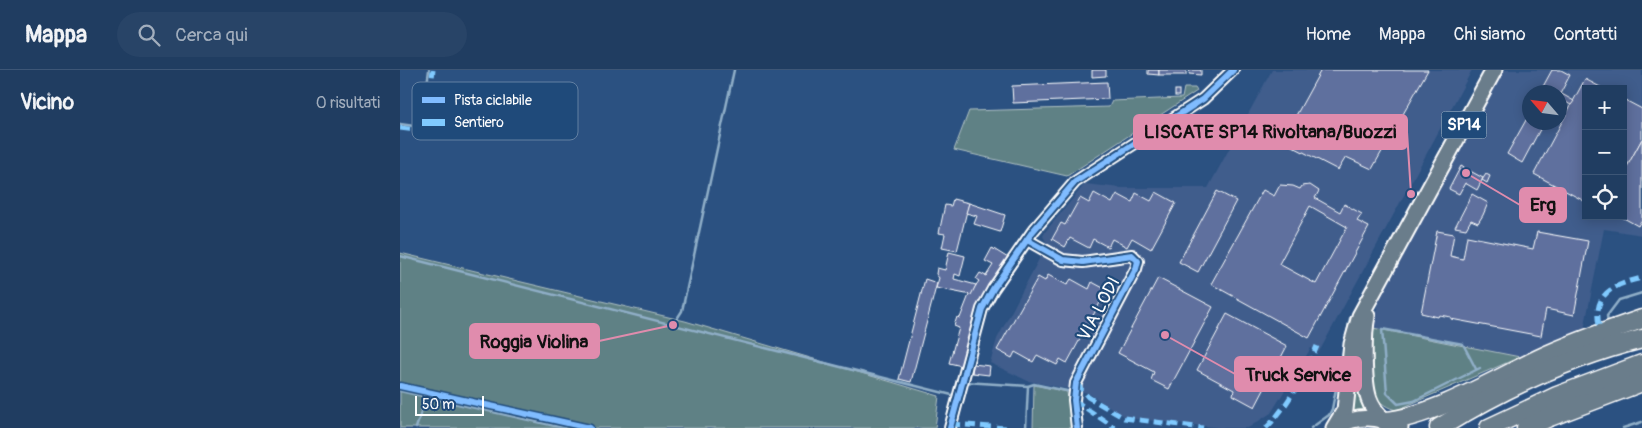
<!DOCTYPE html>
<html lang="it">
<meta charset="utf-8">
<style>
:root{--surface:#203d61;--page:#284467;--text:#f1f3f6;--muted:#a2aebd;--line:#3d5676}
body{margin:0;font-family:Pangolin,sans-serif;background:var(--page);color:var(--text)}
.controls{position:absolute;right:15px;top:15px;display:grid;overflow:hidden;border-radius:0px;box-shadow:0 2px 12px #0003}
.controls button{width:45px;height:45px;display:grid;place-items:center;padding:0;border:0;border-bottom:1px solid var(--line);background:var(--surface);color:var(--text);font:25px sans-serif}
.compass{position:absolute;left:1122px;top:15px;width:45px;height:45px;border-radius:50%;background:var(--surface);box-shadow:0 2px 12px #0003;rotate:298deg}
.scale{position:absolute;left:15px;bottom:12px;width:69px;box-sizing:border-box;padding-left:5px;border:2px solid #fff;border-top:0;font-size:14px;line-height:18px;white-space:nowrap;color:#fff;-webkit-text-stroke:4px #1f4a7a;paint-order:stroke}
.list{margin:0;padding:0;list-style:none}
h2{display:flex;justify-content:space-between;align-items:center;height:65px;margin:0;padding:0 20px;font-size:21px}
h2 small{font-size:16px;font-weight:400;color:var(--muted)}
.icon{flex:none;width:28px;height:28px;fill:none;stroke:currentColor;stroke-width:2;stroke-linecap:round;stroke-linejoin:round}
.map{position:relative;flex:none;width:1242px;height:358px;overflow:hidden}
header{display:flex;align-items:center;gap:30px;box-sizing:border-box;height:70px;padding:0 25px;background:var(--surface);border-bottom:1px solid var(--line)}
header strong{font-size:24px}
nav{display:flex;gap:28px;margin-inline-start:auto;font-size:18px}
.search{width:350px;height:45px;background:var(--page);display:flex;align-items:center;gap:12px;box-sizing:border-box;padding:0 18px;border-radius:28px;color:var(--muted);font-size:19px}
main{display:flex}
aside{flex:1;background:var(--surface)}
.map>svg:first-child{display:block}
</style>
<header>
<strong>Mappa</strong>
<div class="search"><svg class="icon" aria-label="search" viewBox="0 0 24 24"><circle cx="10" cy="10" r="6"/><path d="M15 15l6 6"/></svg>Cerca qui</div>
<nav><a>Home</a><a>Mappa</a><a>Chi siamo</a><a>Contatti</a></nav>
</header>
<main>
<aside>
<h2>Vicino<small>0 risultati</small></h2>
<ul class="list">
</ul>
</aside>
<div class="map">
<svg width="1242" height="358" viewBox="0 0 1242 358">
<rect width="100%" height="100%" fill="#2b5181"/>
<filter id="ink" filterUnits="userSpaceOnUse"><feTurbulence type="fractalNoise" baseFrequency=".02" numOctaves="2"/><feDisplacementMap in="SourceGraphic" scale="10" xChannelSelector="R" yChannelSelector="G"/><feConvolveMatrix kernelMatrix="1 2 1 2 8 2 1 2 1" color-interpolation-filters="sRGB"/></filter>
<g filter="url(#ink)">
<!-- built -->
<g fill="#3f5d8c" fill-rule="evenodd">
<path d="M872 0H1072L919 282 911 278 871 343 848 358H823L727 348 688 323 628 311 590 293 597 269 647 174 643 166 645 162 685 114 721 118H808Z"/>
<path d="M1104 0H1242V165L1204 159 1184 260 1120 287 973 258 979 227ZM1186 19H1223V146H1186ZM1130 22H1160V52H1130Z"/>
</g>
<!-- green -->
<g fill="#5f8185" stroke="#afc0c2">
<path d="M784 18H795L797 21 667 106 554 80 569 41 709 37 712 31 782 28Z"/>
<path d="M0 183 285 251 539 326 535 358H0Z"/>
<path d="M973 258 1120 287 997 340C989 339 978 332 975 325 971 313 973 273 973 258Z"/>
<path d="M957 285 969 341 952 342Z"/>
<path d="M634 315 667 322 672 358H633Z"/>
</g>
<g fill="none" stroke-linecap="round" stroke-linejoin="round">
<!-- stream -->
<g stroke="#90afc8" stroke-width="2.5">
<path d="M0 54 14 56 22 51 29 0"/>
<path d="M0 186 552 325"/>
<path d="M1208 254 1207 246 1219 230 1242 223"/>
<path d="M273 255 282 241 334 0"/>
<path d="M1076 299 1063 274 982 259 987 323 998 334 1014 331 1080 298"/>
<path d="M565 312 628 316 626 358"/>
<path d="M628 316 634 314 667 321"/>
<path d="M0 321 164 358"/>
<path d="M558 350 561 334"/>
<path d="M16 358 26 327"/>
<path d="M911 358 929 345 932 339 950 248"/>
<path d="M1223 358 1242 352"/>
</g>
</g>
<!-- building -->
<g fill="#5f709e" stroke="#fff" fill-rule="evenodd">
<path d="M692 0H706V6L692 7Z"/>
<path d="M748 0H759V5L748 4Z"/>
<rect x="759" y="0" width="27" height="5"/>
<path d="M790 0H801V5L789 4Z"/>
<path d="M921 0H1028L972 99 946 87 938 100 882 71Z"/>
<path d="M1152 0H1161L1170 5 1160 24 1140 22Z"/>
<path d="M1185 9 1204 19H1186V132L1134 104Z"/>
<path d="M707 12 708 29 613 33 612 16Z"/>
<rect x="775" y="20" width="4" height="6"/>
<path d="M1160 23 1174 31 1171 35 1160 29Z"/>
<path d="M1223 29 1242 39V69L1223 104Z"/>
<path d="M1130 43V52H1144L1122 93 1107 84Z"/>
<path d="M1242 69V149L1238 156 1220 146H1223V104Z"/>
<path d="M1061 96 1083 108 1077 120 1065 113 1059 124 1049 119Z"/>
<path d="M1086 104 1090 106 1087 113 1082 110Z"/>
<path d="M880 115 893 116 900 119 902 116 910 115 919 121 915 128 940 142 944 134 962 144 957 151 969 157 909 268 811 214 863 120 874 126ZM910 136 947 157 916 214 879 194Z"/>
<path d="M817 121 836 131 798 202 779 192Z"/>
<path d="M756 122 776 133 751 179 732 168 727 177 712 169 708 177 693 169 689 178 670 168 665 177 652 169 661 153 665 155 680 128 689 133 694 123 712 133 717 124 732 132 736 123 751 131Z"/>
<path d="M1072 124 1088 133 1083 145 1078 153 1071 150 1066 159 1055 157Z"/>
<path d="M553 129 569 133 557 181 542 178 545 164 539 163 545 135 551 136Z"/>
<path d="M569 133 605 145 600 162 574 154 577 146 566 143Z"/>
<path d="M1037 161 1054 164 1050 186 1063 189 1067 166 1133 179 1137 162 1188 171 1174 245 1146 239 1141 266 1051 249V247L1039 245 1038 247 1021 243Z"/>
<path d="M592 178 608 188 578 237 562 296 549 293 559 258 554 256 557 247 560 248 569 225 579 211 576 209 580 203 586 206 593 195 585 191Z"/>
<path d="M549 182 565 186 560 206 555 204 554 209 576 215 571 225 536 218 539 208 536 204 537 198 545 200Z"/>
<path d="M648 205 667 215 671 209 689 219 692 212 707 220 667 293 660 289 657 295 637 285 633 292 615 282 612 288 597 280 638 207 645 211Z"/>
<path d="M758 208 813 237 769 319 751 310 754 302 718 283Z"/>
<path d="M525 209 537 213 511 312 499 309Z"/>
<path d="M827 244 887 276 855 337 833 325 834 320 797 300Z"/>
<path d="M573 294 590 296 589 305 572 303Z"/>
</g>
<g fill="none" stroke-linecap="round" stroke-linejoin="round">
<defs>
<g id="street">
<path d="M627 170 663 190 683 192 732 185 738 191 736 199 676 313 674 330 677 358"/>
<path d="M550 358 582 239 593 219 633 161 675 112 803 29 833 0"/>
</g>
<g id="primary">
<path d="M967 246C963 264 963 312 969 329 972 338 978 345 985 351"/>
<path d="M934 358 945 340 952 274 960 246 1094 0"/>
<path d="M935 358C956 345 979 345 1000 358"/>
</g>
<g id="highway">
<path d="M985 351C1029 348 1097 309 1138 289 1172 273 1207 261 1242 249"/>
<path d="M1039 358C1102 319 1170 287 1242 269"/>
<path d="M1089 358 1157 326 1242 294"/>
<path d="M1126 358 1147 348 1242 312"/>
</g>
</defs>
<!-- street casing -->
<use href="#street" stroke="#fff" stroke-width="14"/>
<!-- primary casing -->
<use href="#primary" stroke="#fff" stroke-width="19"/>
<!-- highway casing -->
<use href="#highway" stroke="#fff" stroke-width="21"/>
<!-- street -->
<use href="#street" stroke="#1f4a7a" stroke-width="10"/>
<!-- primary -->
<use href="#primary" stroke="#6b7d8b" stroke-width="15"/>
<!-- highway -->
<use href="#highway" stroke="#6b7d8b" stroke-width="18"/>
<!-- quiet -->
<g stroke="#80caff" stroke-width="5" stroke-dasharray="10 5" stroke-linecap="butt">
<path d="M0 58 17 60 23 55 27 48 33 0"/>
<path d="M1199 255C1192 222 1217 214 1242 208"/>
<path d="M676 313 688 327 724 348 803 358"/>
<path d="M674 330 715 358"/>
<path d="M551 354 606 358"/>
<path d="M866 358C886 339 907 301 917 276"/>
</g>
<defs>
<g id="cycleway">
<path d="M627 170 663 190 683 192 732 185 738 191 736 199 676 313 674 330 677 358"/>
<path d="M0 316 190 358"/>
<path d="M550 358 582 239 593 219 633 161 675 112 803 29 833 0"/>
</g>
</defs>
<!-- cycleway casing -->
<use href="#cycleway" stroke="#1f4a7a" stroke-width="9"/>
<!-- cycleway -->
<use href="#cycleway" stroke="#80bcff" stroke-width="6"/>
</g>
</g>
<g text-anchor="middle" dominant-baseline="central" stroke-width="4.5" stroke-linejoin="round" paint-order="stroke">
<!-- shield labels -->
<rect fill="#1f4a7a" stroke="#bcc9d7" stroke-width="1" x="1041.5" y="41.5" width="45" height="27" rx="4"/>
<g font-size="16" font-weight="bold" fill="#fff">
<text x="1064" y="55">SP14</text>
</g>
<!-- street labels -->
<g font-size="18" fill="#fff" stroke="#1f4a7a">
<text transform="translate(699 239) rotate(-62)">VIA LODI</text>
</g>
</g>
<!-- legend -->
<rect x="12" y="12" width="166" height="58" rx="8" fill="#1f4a7a" stroke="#6280a2" stroke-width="1"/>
<rect x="22" y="27" width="23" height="6" fill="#80bcff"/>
<rect x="22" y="49" width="23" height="7" fill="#80caff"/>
<g font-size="14" fill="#fff">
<text x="54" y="35">Pista ciclabile</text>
<text x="54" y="57">Sentiero</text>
</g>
<!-- callouts -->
<path fill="none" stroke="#e08cad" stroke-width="2" d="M1011 124L1007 62M1066 103L1120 135M273 255L199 271M765 265L835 304"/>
<g fill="#e08cad" stroke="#1f4a7a" stroke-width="2">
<circle cx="1011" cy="124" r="5"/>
<circle cx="1066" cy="103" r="5"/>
<circle cx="273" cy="255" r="5"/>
<circle cx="765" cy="265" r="5"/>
</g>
<g fill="#e08cad" stroke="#e08cad" stroke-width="2">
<rect x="734" y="45" width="273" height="34" rx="5"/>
<rect x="1120" y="118" width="46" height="34" rx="5"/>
<rect x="70" y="254" width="129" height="34" rx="5"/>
<rect x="835" y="287" width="126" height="34" rx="5"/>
</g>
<g font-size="19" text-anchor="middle" font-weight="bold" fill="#111">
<text x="870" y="68">LISCATE SP14 Rivoltana/Buozzi</text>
<text x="1143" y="141">Erg</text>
<text x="134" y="278">Roggia Violina</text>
<text x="898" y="311">Truck Service</text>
</g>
</svg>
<div class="controls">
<button>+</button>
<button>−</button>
<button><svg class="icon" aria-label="locate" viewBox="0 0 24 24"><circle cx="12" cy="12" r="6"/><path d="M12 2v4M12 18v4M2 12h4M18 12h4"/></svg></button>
</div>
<svg class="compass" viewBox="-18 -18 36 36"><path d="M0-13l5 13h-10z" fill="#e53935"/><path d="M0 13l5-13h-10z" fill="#a2aebd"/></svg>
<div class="scale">50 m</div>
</div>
</main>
